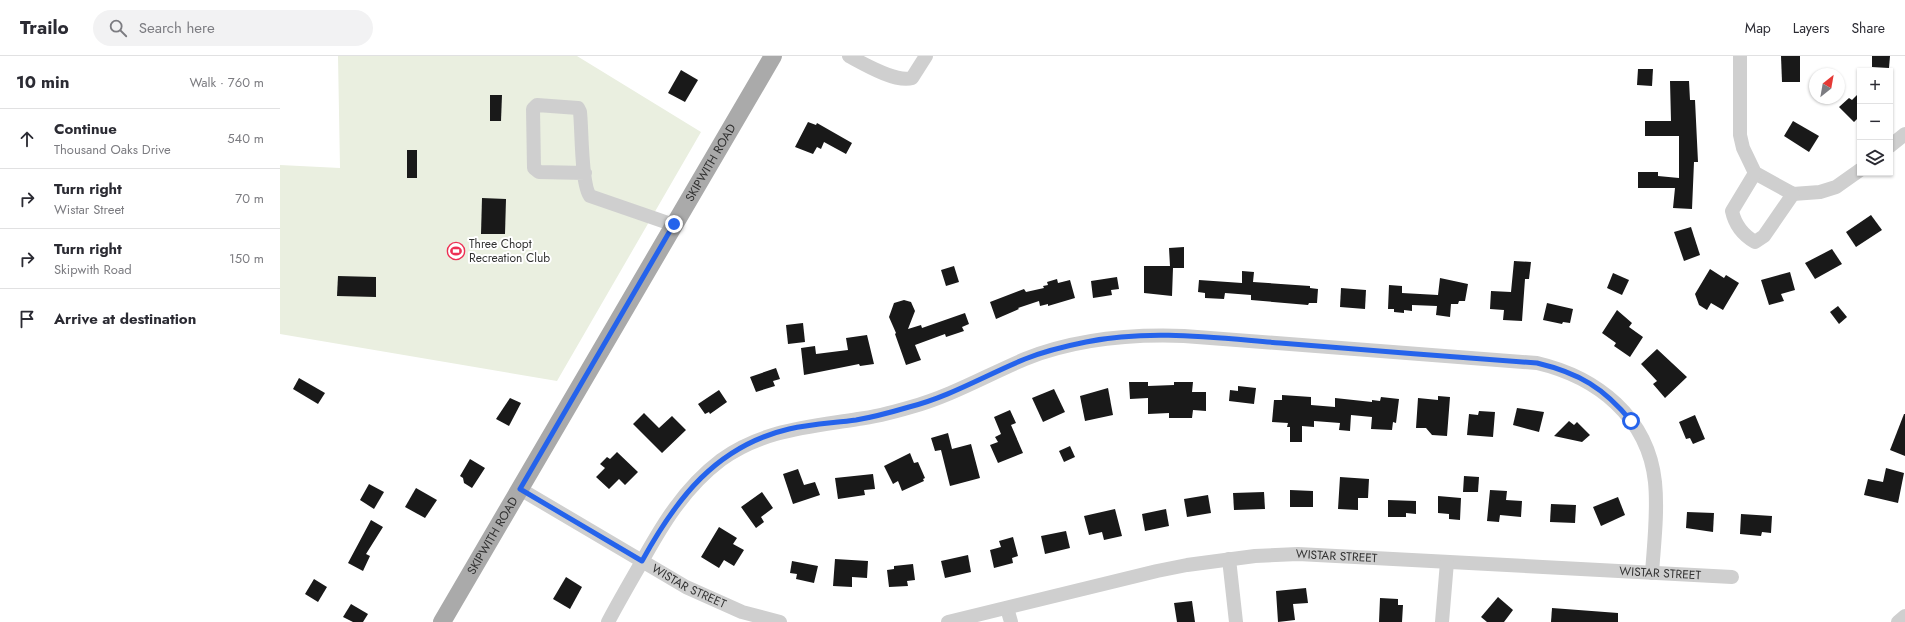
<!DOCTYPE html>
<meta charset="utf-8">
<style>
:root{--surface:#fff;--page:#f2f2f3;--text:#2b2b33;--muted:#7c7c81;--line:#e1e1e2}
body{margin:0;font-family:Jost,sans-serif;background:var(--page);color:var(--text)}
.controls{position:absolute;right:12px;top:12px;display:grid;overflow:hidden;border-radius:0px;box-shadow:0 1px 3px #0004}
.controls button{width:36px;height:36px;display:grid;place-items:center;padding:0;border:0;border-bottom:1px solid var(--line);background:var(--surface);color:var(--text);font:20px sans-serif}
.compass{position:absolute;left:1529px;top:12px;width:36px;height:36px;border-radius:50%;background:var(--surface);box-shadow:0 1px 3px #0004;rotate:31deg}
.stop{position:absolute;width:12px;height:12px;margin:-9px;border:3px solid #2563eb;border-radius:50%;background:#fff}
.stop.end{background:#2563eb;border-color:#fff;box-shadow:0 1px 4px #0008}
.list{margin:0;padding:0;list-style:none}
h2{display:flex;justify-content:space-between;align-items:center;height:52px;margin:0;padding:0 16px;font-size:17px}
h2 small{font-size:13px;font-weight:400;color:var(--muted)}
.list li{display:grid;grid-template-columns:26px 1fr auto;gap:12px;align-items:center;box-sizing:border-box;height:60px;padding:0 16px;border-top:1px solid var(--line)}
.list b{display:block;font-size:15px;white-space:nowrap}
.list p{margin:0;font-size:13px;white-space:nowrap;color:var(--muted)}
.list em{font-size:13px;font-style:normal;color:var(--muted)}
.icon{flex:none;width:22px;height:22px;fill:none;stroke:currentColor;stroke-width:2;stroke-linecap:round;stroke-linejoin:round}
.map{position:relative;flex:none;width:1625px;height:566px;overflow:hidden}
header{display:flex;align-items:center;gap:24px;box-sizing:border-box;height:56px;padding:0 20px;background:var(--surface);border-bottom:1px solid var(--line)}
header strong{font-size:19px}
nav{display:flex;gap:22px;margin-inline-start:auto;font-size:14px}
.search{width:280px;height:36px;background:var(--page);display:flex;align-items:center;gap:10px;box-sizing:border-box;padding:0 14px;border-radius:22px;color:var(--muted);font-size:15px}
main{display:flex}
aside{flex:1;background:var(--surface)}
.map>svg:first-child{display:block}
</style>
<header>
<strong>Trailo</strong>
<div class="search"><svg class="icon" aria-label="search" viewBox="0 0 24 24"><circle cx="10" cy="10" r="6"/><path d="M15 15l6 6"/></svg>Search here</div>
<nav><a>Map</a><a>Layers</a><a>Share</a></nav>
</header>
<main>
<aside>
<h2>10 min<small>Walk · 760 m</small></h2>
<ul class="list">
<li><svg class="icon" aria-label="ahead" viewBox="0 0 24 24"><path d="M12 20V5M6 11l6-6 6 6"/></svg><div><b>Continue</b><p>Thousand Oaks Drive</p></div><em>540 m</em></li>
<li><svg class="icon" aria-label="right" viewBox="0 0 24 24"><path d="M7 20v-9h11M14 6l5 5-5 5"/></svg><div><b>Turn right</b><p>Wistar Street</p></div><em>70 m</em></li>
<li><svg class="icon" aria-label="right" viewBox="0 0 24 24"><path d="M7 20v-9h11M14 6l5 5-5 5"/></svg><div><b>Turn right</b><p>Skipwith Road</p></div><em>150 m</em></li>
<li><svg class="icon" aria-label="arrive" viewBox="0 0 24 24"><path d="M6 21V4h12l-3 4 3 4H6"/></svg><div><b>Arrive at destination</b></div></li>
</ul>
</aside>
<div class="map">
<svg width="1625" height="566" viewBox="0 0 1625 566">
<rect width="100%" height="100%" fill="#fff"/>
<!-- green -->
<path fill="#eaefe0" d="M58 0H297L421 76 277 325 0 278V109L60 112Z"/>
<!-- building -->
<g fill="#191919">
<path d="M1501 0H1520V26H1502Z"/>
<path d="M1592 0H1610L1609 12 1592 11Z"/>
<path d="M1358 13H1373L1372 30 1357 29Z"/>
<path d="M401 14 418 24 405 46 388 37Z"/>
<path d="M1390 25H1409L1410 44H1415L1418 106H1414L1412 153 1393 152 1395 132H1358V116H1378V120L1399 122V80H1365V65H1391Z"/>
<path d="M1580 36V60L1574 66 1559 51 1569 42 1572 44Z"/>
<path d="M210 39H222L221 65H210Z"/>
<path d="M1513 65 1539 80 1529 96 1504 80Z"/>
<path d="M528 66 536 69 537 67 572 87 566 98 544 86 541 93 537 91 533 98 515 91Z"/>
<rect x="127" y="94" width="10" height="28"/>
<path d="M202 142 226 143 225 178H201Z"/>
<path d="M1591 159 1602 174 1576 191 1566 176Z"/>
<path d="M1411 171 1420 199 1404 205 1394 176Z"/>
<path d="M904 191V212H893L892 240 864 237V210H890L889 192Z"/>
<path d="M1552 193 1562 208 1535 223 1525 207Z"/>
<path d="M1234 205 1251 206 1249 223H1245L1242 265 1223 264 1224 254 1210 253 1211 235 1231 236Z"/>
<path d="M674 210 679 226 666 230 661 214Z"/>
<path d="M1430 213 1444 222 1446 219 1459 227 1443 254 1431 247 1427 254 1419 249 1415 238Z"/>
<path d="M962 215 974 216 973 226 1030 230V232L1038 233 1037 247H1029L1028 249 971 244V239L945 237 944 243 925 242V237L918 236 919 224 962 227Z"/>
<path d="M1510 216 1515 234 1501 238 1504 245 1489 249 1481 224Z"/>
<path d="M1333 217 1349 224 1342 239 1327 232Z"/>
<path d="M58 220 96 221V241L57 240Z"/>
<path d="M837 221 839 233 831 234 832 239 813 242 811 225Z"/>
<path d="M1160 222 1188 228 1185 245H1179L1178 248H1171L1170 261 1156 259 1157 250 1132 249V255L1124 254V257L1114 256V253H1108L1109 229 1122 230V237L1158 239Z"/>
<path d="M777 223 778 227 790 224 795 242 768 250V248L760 250 759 245 738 252 739 253 716 263 710 246 744 233 746 236 764 232 763 230 768 229 767 226Z"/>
<path d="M1061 232 1086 234 1085 253 1060 251Z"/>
<path d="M624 244 631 246 635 255 628 273 641 269 642 272 685 257 689 268 682 271 684 275 666 281 665 278 635 289 641 304 626 309 615 278 616 277 609 261 614 247Z"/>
<path d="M1267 247 1293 253 1290 267 1283 266 1282 268 1263 264Z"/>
<path d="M1558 250 1567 261 1559 268 1550 256Z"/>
<path d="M1337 254 1352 267 1349 271 1363 281 1350 301 1334 290 1336 287 1322 277Z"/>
<path d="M523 267 525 286 508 288 506 269Z"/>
<path d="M587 279 594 308 580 310 579 308 524 319 521 292 535 290 536 298 568 294 566 282Z"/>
<path d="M1377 293 1407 321 1385 342 1373 328 1377 325 1361 308Z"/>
<path d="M496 312 500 323 493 325 495 330 476 336 470 321Z"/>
<path d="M19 322 45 337 38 348 13 333Z"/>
<path d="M849 326H868V330L894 329V326H913L912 336H926V355L913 354 912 362H889V357L868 358V342L850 343Z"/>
<path d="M958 330 976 332 974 348 949 345 950 334 958 335Z"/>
<path d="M828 332 833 359 805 365 800 340Z"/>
<path d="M774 333 785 356 763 366 752 342Z"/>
<path d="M439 334 447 346 430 358 429 356 425 358 418 348Z"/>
<path d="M1002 339 1031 341V349L1055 351V342L1092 346V344L1100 345 1101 341 1119 343 1116 367 1113 366 1112 374 1091 373 1092 361 1071 359 1070 375 1059 374 1060 367 1034 365V371L1022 370V386H1010V371H1007L1008 367 992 366 994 344H1002Z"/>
<path d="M1158 340 1170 341 1167 380 1152 379 1146 372H1136L1138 342 1158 344Z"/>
<path d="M230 342 241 347 229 370 216 363Z"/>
<path d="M1237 352 1264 356 1259 376 1233 369Z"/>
<path d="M730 354 736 367 731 369 743 397 718 407 710 389 718 386 715 381 721 378 714 361Z"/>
<path d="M1199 355 1215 356 1213 381 1187 379 1189 358 1198 359Z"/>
<path d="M364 357 379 372 392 360 406 374 382 397 353 368Z"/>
<path d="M1624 358H1625V400L1610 394Z"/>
<path d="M1415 359 1425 383 1413 388 1410 382 1406 383 1399 366Z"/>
<path d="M1289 365 1294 369 1297 366 1310 379 1302 386 1274 380Z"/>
<path d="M668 377 672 393 691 388 700 422 670 430 661 394 655 395 651 382Z"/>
<path d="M790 390 795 401 784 406 779 395Z"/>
<path d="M337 396 358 416 345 429 339 423 329 433 316 421 325 412 320 408 327 401 330 403Z"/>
<path d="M630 397 634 407 638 406 645 422 643 423 644 425 622 435 618 425 613 428 604 410Z"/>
<path d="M190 403 205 412 192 432 184 427 183 422 180 420Z"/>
<path d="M1606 412 1624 417 1618 447 1584 439 1588 423 1603 426Z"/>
<path d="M518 413 524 429 535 426 540 439 513 448 503 418Z"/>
<path d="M593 418 595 433 584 434 585 439 558 443 555 422Z"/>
<path d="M1184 420 1199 421 1198 436H1183Z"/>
<path d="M1060 421 1089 423 1088 442H1078V454L1058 453Z"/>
<path d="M89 428 104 436 94 453 80 444Z"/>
<path d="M136 432 157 444 145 462 125 451Z"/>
<path d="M1010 434 1033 435V451H1010Z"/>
<path d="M1210 434 1227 435 1226 444 1242 445 1241 461 1220 459 1219 466 1207 465Z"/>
<path d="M482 436 493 452 481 461 484 466 476 472 461 451Z"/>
<path d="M984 436 985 453 954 454 953 437Z"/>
<path d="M928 439 931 457 907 461 904 443Z"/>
<path d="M1158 440 1181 442 1180 464 1169 463V458L1158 457Z"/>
<path d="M1338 441 1345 459 1321 470 1313 451Z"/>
<path d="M1108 444 1136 445V458L1126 457V461H1108Z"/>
<path d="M1271 448 1296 449 1295 467 1270 466Z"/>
<path d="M835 453 842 480 824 484 822 476 809 479 804 460Z"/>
<path d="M886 453 889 470 865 475 862 458Z"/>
<path d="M1407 456 1434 457 1433 476 1406 472Z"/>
<path d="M1461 458 1492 460 1491 477 1482 476 1481 480 1460 478Z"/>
<path d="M91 464 103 471 86 498 90 500 83 515 68 507Z"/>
<path d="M439 471 457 482 453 488 464 494 454 510 444 504 439 512 421 501Z"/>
<path d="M786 475 790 492 765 498 761 480Z"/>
<path d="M733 481 738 500 732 502 733 507 714 512 710 494 721 491 719 485Z"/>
<path d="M688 499 691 516 665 522 661 505Z"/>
<path d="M555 503 588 505 587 522 572 521V531L553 530Z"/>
<path d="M512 505 538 510 534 527 516 523 517 518 510 517Z"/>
<path d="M633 508 635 524 627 525 628 530 609 531 607 514 614 513V510Z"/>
<path d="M286 521 302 531 290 553 273 543Z"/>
<path d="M34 523 47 531 38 546 25 538Z"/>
<path d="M1026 532 1028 547 1013 548 1015 564 998 566 996 535Z"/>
<path d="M1218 541 1233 554 1224 566H1207L1201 561Z"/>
<path d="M1100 542 1118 543V549H1123L1122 566H1099Z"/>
<path d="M912 545 915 566H897L894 547Z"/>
<path d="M71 548 88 558 83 566H73L63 561Z"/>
<path d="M1272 552 1338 557V566H1271Z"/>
</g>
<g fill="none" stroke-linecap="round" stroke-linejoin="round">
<!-- minor -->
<g stroke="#cfcfcf" stroke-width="14">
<path d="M569 0C584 8 616 27 632 22L646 0"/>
<path d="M1460 0V79L1463 92 1475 117 1513 138 1540 136 1556 131 1580 114"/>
<path d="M1610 90 1625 78"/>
<path d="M305 117 259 116 254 112 253 53 257 49 298 52 300 56C302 73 301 128 310 140L394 169"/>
<path d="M1475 117 1452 155C1455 169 1463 179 1475 186L1484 180 1513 138"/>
<path id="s1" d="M240 433 406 531 462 556 500 566"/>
<path d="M949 503 956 566"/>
<path d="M727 552 731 566"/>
<path d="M328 566C338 547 349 528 360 509 382 469 404 432 441 404 482 374 529 371 578 363 595 361 614 356 631 351 671 340 707 319 745 303 795 283 850 278 904 280L1257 307C1317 321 1368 361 1375 426 1378 456 1374 487 1372 517"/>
<path id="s2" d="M668 566 877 515 907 509 975 500 1018 498 1452 521"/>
<path d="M1162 566 1167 506"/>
<path d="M1618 566 1625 560"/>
</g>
<!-- major -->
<path stroke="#aaa" stroke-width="18" id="s3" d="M162 566 493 0"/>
</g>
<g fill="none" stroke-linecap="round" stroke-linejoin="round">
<!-- route -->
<path stroke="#2563eb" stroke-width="5" d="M394 168 240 433 362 505C396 443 436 390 509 373 531 368 554 367 576 364 594 361 612 356 629 351 669 341 706 319 745 303 765 295 786 290 806 286 870 273 936 282 1000 287 1086 294 1171 301 1257 307 1299 317 1324 332 1351 365"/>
</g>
<!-- icons -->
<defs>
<symbol id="stadium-ring" viewBox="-11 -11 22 22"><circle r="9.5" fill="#fff" stroke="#ed3054" stroke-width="1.5"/><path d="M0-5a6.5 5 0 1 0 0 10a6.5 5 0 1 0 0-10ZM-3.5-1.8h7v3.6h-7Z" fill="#ed3054"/></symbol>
</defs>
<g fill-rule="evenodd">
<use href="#stadium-ring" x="166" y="185" width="20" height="20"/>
</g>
<g text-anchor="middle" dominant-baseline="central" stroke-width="4" stroke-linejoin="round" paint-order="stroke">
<!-- street labels -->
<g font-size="12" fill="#323232" stroke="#fff">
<text stroke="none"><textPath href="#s3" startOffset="532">SKIPWITH ROAD</textPath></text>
<text stroke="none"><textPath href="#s3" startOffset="100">SKIPWITH ROAD</textPath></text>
<text stroke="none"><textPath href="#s2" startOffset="396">WISTAR STREET</textPath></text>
<text stroke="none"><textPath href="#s2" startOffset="720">WISTAR STREET</textPath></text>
<text stroke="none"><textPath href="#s1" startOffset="195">WISTAR STREET</textPath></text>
</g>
<!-- poi labels -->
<g font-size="12" fill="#323232" stroke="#fff" text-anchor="start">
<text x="189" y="188">Three Chopt<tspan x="189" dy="14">Recreation Club</tspan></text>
</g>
</g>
</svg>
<div class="controls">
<button>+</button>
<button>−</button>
<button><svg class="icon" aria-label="layers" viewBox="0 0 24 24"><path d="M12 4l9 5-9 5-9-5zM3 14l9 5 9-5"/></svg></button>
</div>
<svg class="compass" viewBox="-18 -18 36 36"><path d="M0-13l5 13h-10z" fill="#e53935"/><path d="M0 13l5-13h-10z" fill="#7c7c81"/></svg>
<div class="stop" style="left:1351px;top:365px"></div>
<div class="stop end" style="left:394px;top:168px"></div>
</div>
</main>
